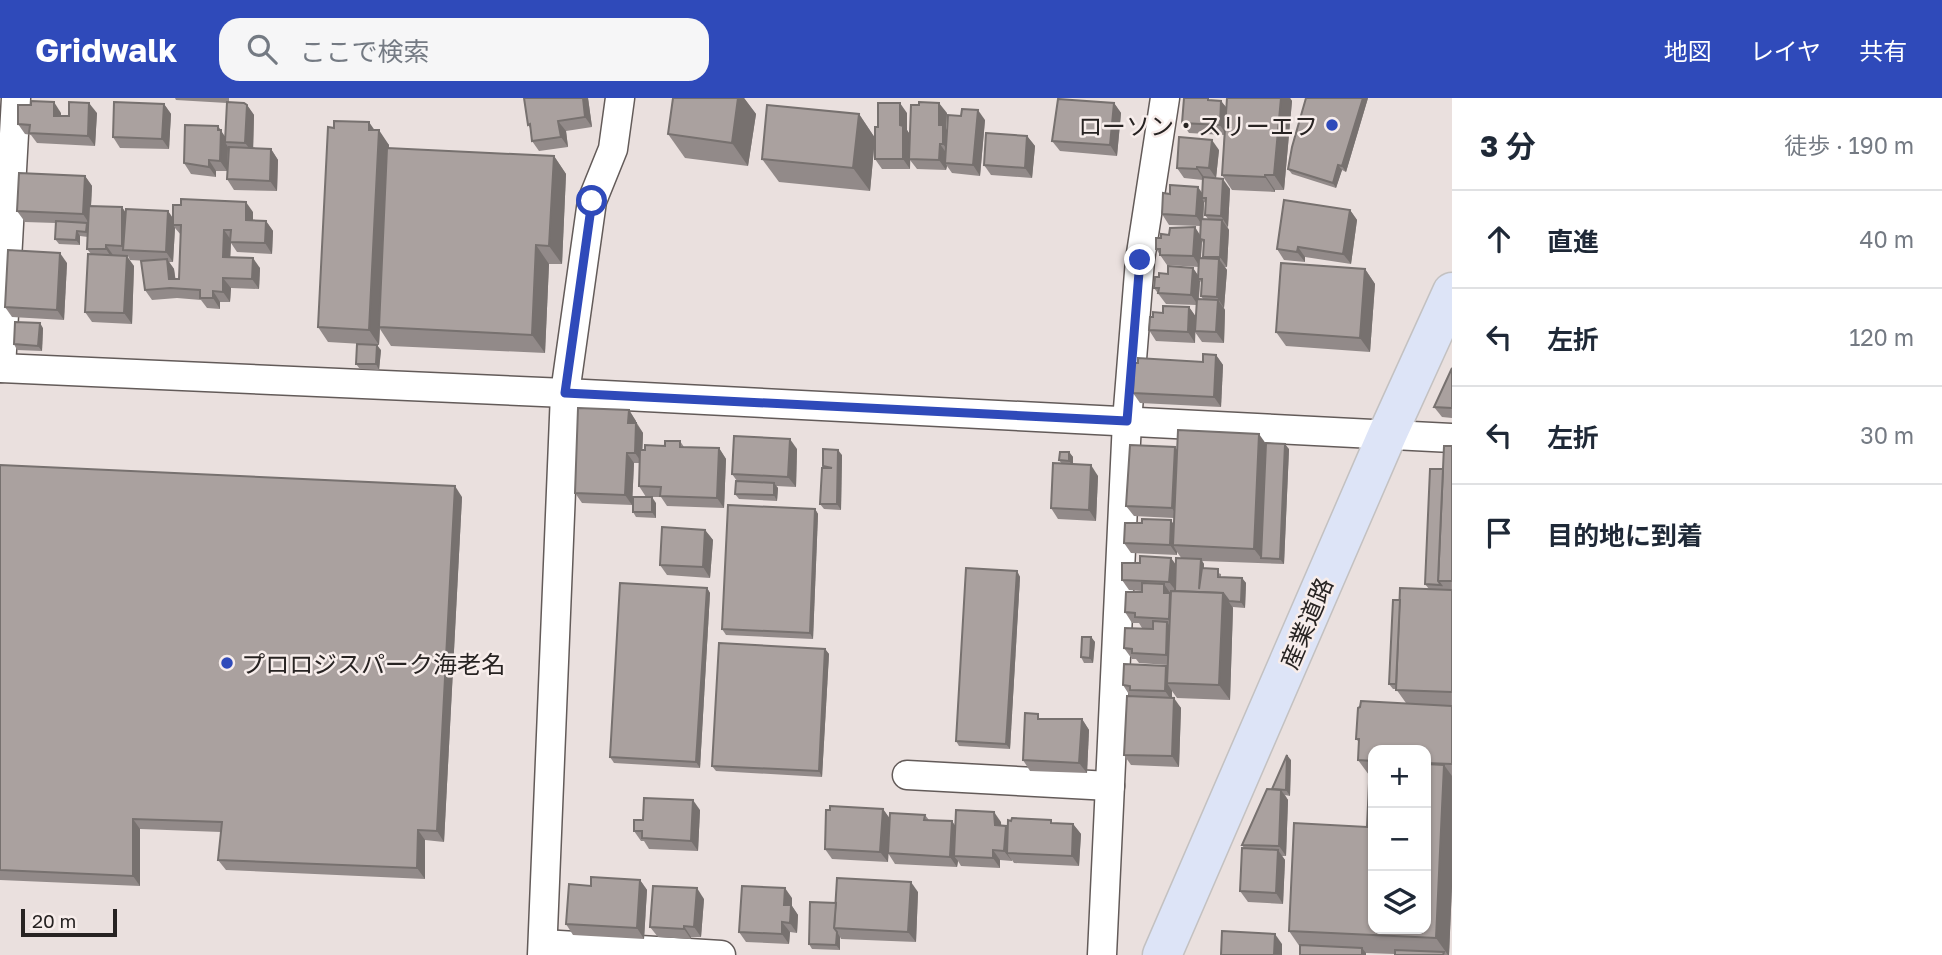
<!DOCTYPE html>
<html lang="ja">
<meta charset="utf-8">
<style>
:root{--surface:#fff;--page:#f6f6f7;--text:#1f2937;--muted:#747a83;--line:#e0e1e3;--accent:#2f4aba}
body{margin:0;font-family:"Golos Text","Noto Sans JP",sans-serif;background:var(--page);color:var(--text)}
.controls{position:absolute;right:21px;bottom:21px;display:grid;overflow:hidden;border-radius:14px;box-shadow:0 2px 5px #0004}
.controls button{width:63px;height:63px;display:grid;place-items:center;padding:0;border:0;border-bottom:2px solid var(--line);background:var(--surface);color:var(--text);font:35px sans-serif}
.scale{position:absolute;left:21px;bottom:18px;width:96px;box-sizing:border-box;padding-left:7px;border:4px solid #272322;border-top:0;font-size:19px;line-height:24px;white-space:nowrap;color:#272322;-webkit-text-stroke:5px #f7edeb;paint-order:stroke}
.stop{position:absolute;width:21px;height:21px;margin:-16px;border:5px solid #2f4aba;border-radius:50%;background:#fff}
.stop.end{background:#2f4aba;border-color:#fff;box-shadow:0 2px 7px #0008}
.list{margin:0;padding:0;list-style:none}
h2{display:flex;justify-content:space-between;align-items:center;height:91px;margin:0;padding:0 28px;font-size:30px}
h2 small{font-size:23px;font-weight:400;color:var(--muted)}
.list li{display:grid;grid-template-columns:46px 1fr auto;gap:21px;align-items:center;box-sizing:border-box;height:98px;padding:0 28px;border-top:2px solid var(--line)}
.list b{display:block;font-size:26px;white-space:nowrap}
.list em{font-size:23px;font-style:normal;color:var(--muted)}
.icon{flex:none;width:38px;height:38px;fill:none;stroke:currentColor;stroke-width:2;stroke-linecap:round;stroke-linejoin:round}
.map{position:relative;flex:none;width:1452px;height:857px;overflow:hidden}
header{display:flex;align-items:center;gap:42px;box-sizing:border-box;height:98px;padding:0 35px;background:var(--accent);color:#fff}
header strong{font-size:33px}
nav{display:flex;gap:38px;margin-inline-start:auto;font-size:24px}
.search{width:490px;height:63px;background:var(--page);display:flex;align-items:center;gap:18px;box-sizing:border-box;padding:0 24px;border-radius:21px;color:var(--muted);font-size:26px}
main{display:flex}
aside{flex:1;background:var(--surface)}
.map>svg:first-child{display:block}
</style>
<header>
<strong>Gridwalk</strong>
<div class="search"><svg class="icon" aria-label="search" viewBox="0 0 24 24"><circle cx="10" cy="10" r="6"/><path d="M15 15l6 6"/></svg>ここで検索</div>
<nav><a>地図</a><a>レイヤ</a><a>共有</a></nav>
</header>
<main>
<div class="map">
<svg width="1452" height="857" viewBox="0 0 1452 857">
<rect width="100%" height="100%" fill="#eae0de"/>
<g fill="none" stroke-linecap="round" stroke-linejoin="round">
<defs>
<g id="minor">
<path d="M0 270 565 295 1452 340"/>
<path d="M1 270 16 0"/>
<path d="M907 677 1110 688"/>
<path d="M543 846 721 857"/>
<path d="M542 857 565 295 592 103 613 51 620 0"/>
<path d="M1102 857 1127 323 1140 162 1165 0"/>
</g>
<path id="primary" d="M1162 857 1387 337 1452 194"/>
</defs>
<!-- minor casing -->
<use href="#minor" stroke="#635b59" stroke-width="31"/>
<!-- primary casing -->
<use href="#primary" stroke="#c3c1c1" stroke-width="41"/>
<!-- minor -->
<use href="#minor" stroke="#fff" stroke-width="28"/>
<!-- primary -->
<use href="#primary" stroke="#dde4f7" stroke-width="38"/>
</g>
<!-- wall -->
<g fill="#928a89" fill-rule="evenodd">
<path d="M175 0H229V4L247 7 254 17 253 51H271L278 62 277 93 234 92 227 81 228 49 227 73H216V79L191 76 184 65 225 38 227 5 176 2Z"/>
<path d="M588 0 592 29 566 33 568 49 539 53 532 43 531 31 528 27Z"/>
<path d="M673 0H744L756 16 748 68 685 60 668 36Z"/>
<path d="M1224 0H1290L1292 3 1284 92H1275V94L1232 92 1222 77 1224 37 1189 35 1182 25 1212 2 1221 3 1226 9 1227 0Z"/>
<path d="M1306 0H1368L1346 74 1342 72 1336 90 1292 76 1288 71Z"/>
<path d="M1114 5 1121 15 1117 58 1060 53 1052 43Z"/>
<path d="M164 6 171 16 169 51 120 50 113 39Z"/>
<path d="M61 15V18H69L97 15 95 48 37 45 31 37 25 36 18 26Z"/>
<path d="M907 15V32L910 37 947 15 946 31 947 33 985 22 980 78 952 75 947 68 946 72 917 71 910 62V71H882L875 61 878 29Z"/>
<path d="M859 16 875 40 870 93 779 84 762 61Z"/>
<path d="M375 32 389 47V50L554 58 566 76 562 166H549L545 255 391 248 380 231 379 247 328 244 318 229Z"/>
<path d="M1027 38 1035 48 1032 80 991 77 984 67Z"/>
<path d="M1219 52 1216 80 1230 91 1228 129 1227 128 1229 132 1227 169H1225L1227 172 1224 210 1225 212 1224 245 1202 244 1195 234V245L1156 243 1149 232 1153 219 1163 215 1189 209 1196 219V207L1166 206 1154 190 1159 179 1168 176 1193 170 1198 178 1199 169 1167 167 1156 151 1201 138V128L1169 127 1162 116 1202 95 1203 82 1184 80 1177 70ZM1204 104 1206 105 1205 117 1208 121H1203ZM1202 143 1204 147 1203 159 1205 161 1201 160ZM1200 183 1202 186 1201 198 1203 201H1199Z"/>
<path d="M85 78 92 88 91 108 122 109 125 114 168 113 173 120 253 114V122L266 123 273 133 272 156 237 154 231 145 230 159 260 170 259 191 231 190 230 204H220V211L207 210 201 202 177 200 152 202 145 192 148 163 130 162 128 158 114 157 134 168 132 226 92 224 85 214 91 156 87 151 88 139 80 138V147L59 146 55 141 56 125 25 124 17 113ZM175 130 181 137 179 181H175L174 171 169 164H173Z"/>
<path d="M1350 112 1357 122 1351 166 1305 159V164L1284 162 1277 151Z"/>
<path d="M67 165 64 222 12 219 5 209Z"/>
<path d="M1365 171 1375 186 1370 254 1286 248 1276 234Z"/>
<path d="M43 230 42 253 17 252 14 246Z"/>
<path d="M381 252 379 272 360 271 356 266Z"/>
<path d="M1216 257 1223 267 1221 309 1140 305 1133 295Z"/>
<path d="M1452 270V320L1442 319 1434 309Z"/>
<path d="M629 312 643 335 642 352 680 343 684 349 719 350 726 361 724 410 667 408 661 399H646L639 388 640 365H634L632 407 582 405 575 395Z"/>
<path d="M1266 345 1289 351 1284 466 1202 463 1204 466V470L1221 476V479L1242 480 1246 485 1245 510 1233 509 1230 602 1177 600 1172 593V600L1181 610 1179 669 1131 667 1124 657 1130 598 1123 587 1166 568 1168 571V567L1139 565 1136 561H1132L1124 550 1153 530H1142L1139 525H1132L1125 514 1142 494V493L1129 492 1122 482 1140 465 1171 460 1176 467 1182 461 1177 454V457L1131 455 1124 445 1173 426 1174 420 1134 418 1126 408 1175 349 1177 352Z"/>
<path d="M1452 348V788L1449 857H1395V856L1366 855V857H1300V849L1289 833 1367 729 1369 677 1358 662 1359 644 1356 641 1406 605 1396 591H1393L1389 586 1400 502 1429 491 1425 486 1443 371Z"/>
<path d="M797 351 796 389 776 388 778 390 777 403 739 401 735 396 737 383 732 376Z"/>
<path d="M1069 354 1073 359V366L1098 378 1096 423 1058 421 1051 410 1062 366 1059 362Z"/>
<path d="M842 357 841 412 824 411 820 406 824 370 823 368Z"/>
<path d="M0 367 462 399 444 744 425 742V781L226 772 218 762 221 734 140 731V788L0 782Z"/>
<path d="M656 405V420L636 419 633 414Z"/>
<path d="M815 411 818 416 813 541 726 537 722 531Z"/>
<path d="M705 432 713 442 710 480 667 477 660 467Z"/>
<path d="M1017 473 1020 479 1010 651 959 648 956 643Z"/>
<path d="M707 490 710 495 700 670 614 665 610 659Z"/>
<path d="M1091 539 1095 544 1093 565H1084L1081 559Z"/>
<path d="M825 551 829 556 822 679 716 673 712 668Z"/>
<path d="M1042 621H1082L1089 632 1087 675 1030 673 1023 662Z"/>
<path d="M1291 662 1290 698 1285 697 1288 702 1286 758H1282L1285 762 1283 806 1248 804 1240 793 1244 750 1242 747 1272 691Z"/>
<path d="M883 711 890 721 888 764 832 761 825 751Z"/>
<path d="M700 712 698 753 649 751 644 743H641L634 733 643 722Z"/>
<path d="M925 717 929 722 955 729 1001 724V728L1008 731 1053 725 1073 726 1081 736 1079 768 1014 765 1012 762V763L1000 762V770L961 768 958 763 957 769 895 766 888 755Z"/>
<path d="M640 782 647 792 644 841 573 837 566 826 591 788Z"/>
<path d="M918 794 916 844 841 841 840 839V852L812 851 809 846 836 805Z"/>
<path d="M792 800V808L798 817 797 835 790 834 789 846 746 844 739 834Z"/>
<path d="M704 801 701 839H691V841L658 839 650 829Z"/>
</g>
<!-- shaded-wall -->
<g fill="#77716f">
<path d="M583 0H588L592 29 585 19Z"/>
<path d="M738 0H744L756 16 748 68 732 45Z"/>
<path d="M1280 0H1290L1292 3 1284 92 1274 77Z"/>
<path d="M1363 0H1368L1346 74 1342 68Z"/>
<path d="M1221 3 1229 13 1227 38 1220 27Z"/>
<path d="M54 4 61 15V28L54 18Z"/>
<path d="M89 5 97 15 95 48 88 38Z"/>
<path d="M900 5 907 15V32L911 38 910 71 903 61 900 27Z"/>
<path d="M939 5 947 15 946 31 951 37 950 56 943 46 939 27Z"/>
<path d="M1114 5 1121 15 1117 58 1110 47Z"/>
<path d="M164 6 171 16 169 51 162 41Z"/>
<path d="M247 7 254 17 253 55 245 45Z"/>
<path d="M978 12 985 22 980 78 973 67Z"/>
<path d="M859 16 875 40 870 93 853 70Z"/>
<path d="M558 23 566 33 568 49 561 39Z"/>
<path d="M369 24 378 37 379 32 389 47 379 247 369 232Z"/>
<path d="M218 28 228 43 225 44 228 49 227 73 220 63Z"/>
<path d="M1027 38 1035 48 1032 80 1025 70Z"/>
<path d="M1212 42 1219 52 1216 80 1209 70Z"/>
<path d="M940 46 947 56 945 65 947 68 946 72 939 62Z"/>
<path d="M271 51 278 62 277 93 270 83Z"/>
<path d="M554 58 566 76 562 166 549 148Z"/>
<path d="M209 62 216 73V79L209 69Z"/>
<path d="M1338 67 1342 72 1336 90 1333 85Z"/>
<path d="M1197 69 1204 79V82L1197 71Z"/>
<path d="M1265 77 1275 92V94L1265 79Z"/>
<path d="M85 78 92 88 90 127 83 116Z"/>
<path d="M1223 81 1230 91 1228 129 1221 118Z"/>
<path d="M1198 89 1205 99 1202 100 1204 104 1203 128 1196 118Z"/>
<path d="M246 104 253 114V133L246 122Z"/>
<path d="M122 109 129 120 124 152 122 148Z"/>
<path d="M1350 112 1357 122 1351 166 1343 156Z"/>
<path d="M168 113 175 124 173 127 175 130 173 164 166 154Z"/>
<path d="M1222 122 1229 132 1227 169 1220 159Z"/>
<path d="M266 123 273 133 272 156 265 145Z"/>
<path d="M1195 129 1202 140 1200 141 1202 143 1200 169 1193 158Z"/>
<path d="M224 132 231 142 230 169 223 159Z"/>
<path d="M77 133 80 138V147L76 142Z"/>
<path d="M106 147 113 157V162L106 151Z"/>
<path d="M536 147 549 166 545 255 532 237Z"/>
<path d="M1298 149 1305 159V164L1297 154Z"/>
<path d="M60 155 67 165 64 222 57 212Z"/>
<path d="M127 158 134 168 132 226 124 215Z"/>
<path d="M253 160 260 170 259 191 252 181Z"/>
<path d="M167 161 174 171 177 191 169 181Z"/>
<path d="M1219 161 1227 172 1224 210 1217 199Z"/>
<path d="M1193 170 1200 180 1198 181 1200 183 1198 207 1191 197Z"/>
<path d="M1365 171 1375 186 1370 254 1360 240Z"/>
<path d="M223 180 231 190 230 204 223 194Z"/>
<path d="M213 193 220 204V211L213 200Z"/>
<path d="M1218 202 1225 212 1224 245 1216 234Z"/>
<path d="M1189 209 1196 219 1195 245 1188 234Z"/>
<path d="M40 225 43 230 42 253 38 248Z"/>
<path d="M377 247 381 252 379 272 376 266Z"/>
<path d="M1216 257 1223 267 1221 309 1214 299Z"/>
<path d="M629 312 636 323 635 335 628 325Z"/>
<path d="M636 325 643 335 642 365 635 355Z"/>
<path d="M1259 336 1269 350 1261 460 1254 451Z"/>
<path d="M790 341 797 351 796 389 788 379Z"/>
<path d="M1285 346 1289 351 1284 466 1280 461Z"/>
<path d="M1175 349 1182 360 1179 421 1172 410Z"/>
<path d="M719 350 726 361 724 410 717 400Z"/>
<path d="M838 352 842 357 841 412 837 406Z"/>
<path d="M1069 354 1073 359V368L1069 363Z"/>
<path d="M627 355 634 365 632 407 625 397Z"/>
<path d="M1091 367 1098 378 1096 423 1089 412Z"/>
<path d="M774 385 778 390 777 403 774 397Z"/>
<path d="M455 388 462 399 444 744 437 733Z"/>
<path d="M652 399 656 405V420L652 414Z"/>
<path d="M815 411 818 416 813 541 810 535Z"/>
<path d="M1171 422 1178 433 1173 447 1177 454V457L1170 447Z"/>
<path d="M705 432 713 442 710 480 703 469Z"/>
<path d="M1171 460 1178 470 1177 494 1169 484Z"/>
<path d="M1201 461 1204 466 1203 496 1199 491Z"/>
<path d="M1017 473 1020 479 1010 651 1006 646Z"/>
<path d="M1242 480 1246 485 1245 510 1241 504Z"/>
<path d="M1164 486 1177 505 1176 531 1169 521 1164 495Z"/>
<path d="M707 490 710 495 700 670 696 664Z"/>
<path d="M1223 495 1233 510 1230 602 1219 587Z"/>
<path d="M1167 524 1174 534V567L1166 557Z"/>
<path d="M1091 539 1095 544 1093 565 1090 560Z"/>
<path d="M825 551 829 556 822 679 819 673Z"/>
<path d="M1166 568 1173 578 1167 585 1172 593V603L1165 593Z"/>
<path d="M1174 600 1181 610 1179 669 1172 658Z"/>
<path d="M1082 621 1089 632 1087 675 1079 665Z"/>
<path d="M1287 657 1291 662 1290 698 1286 692Z"/>
<path d="M1444 667 1452 678V788L1449 857H1448L1436 840Z"/>
<path d="M1281 692 1288 702 1286 758 1279 748Z"/>
<path d="M693 702 700 712 698 753 691 743Z"/>
<path d="M883 711 890 721 888 764 880 754Z"/>
<path d="M994 714 1001 724 1002 738 995 727Z"/>
<path d="M133 721 140 731V788L133 778Z"/>
<path d="M952 723 959 733 954 758 958 763 957 769 950 759Z"/>
<path d="M1073 726 1081 736 1079 768 1072 758Z"/>
<path d="M1006 728 1013 738 1007 755 1012 763 1004 753Z"/>
<path d="M418 732 425 742V781L417 770Z"/>
<path d="M993 752 1000 762V770L993 760Z"/>
<path d="M1278 752 1285 762 1283 806 1276 795Z"/>
<path d="M640 782 647 792 644 841 637 830Z"/>
<path d="M911 784 918 794 916 844 908 834Z"/>
<path d="M697 790 704 801 701 839 694 829Z"/>
<path d="M785 790 792 800V808L798 817 797 835 790 825 784 807Z"/>
<path d="M782 824 790 834 789 846 782 836Z"/>
<path d="M684 828 691 839V841L684 831Z"/>
<path d="M837 834 840 839V852L836 847Z"/>
<path d="M1275 836 1282 846V857H1274Z"/>
<path d="M1362 850 1366 855V857H1362Z"/>
</g>
<!-- building -->
<g fill="#aaa19f" stroke="#77716f" stroke-width="2">
<path d="M524 0H583L585 19 558 23 561 39 532 43 530 26 528 27Z"/>
<path d="M673 0H738L732 45 668 36Z"/>
<path d="M1184 0H1208V2L1221 3 1220 27 1182 25Z"/>
<path d="M1227 0H1281L1274 77H1265V79L1222 77Z"/>
<path d="M1306 0H1363L1342 68 1338 67 1333 85 1288 71 1292 49Z"/>
<path d="M1058 1 1114 5 1110 47 1052 43Z"/>
<path d="M31 3 54 4V18H69V4L89 5 88 38 29 35 30 27 18 26V7H31Z"/>
<path d="M114 4 164 6 162 41 113 39Z"/>
<path d="M227 4 244 5 247 7 245 45 225 44Z"/>
<path d="M919 4 939 5V27H943V46H940L939 62 909 61 911 7H919Z"/>
<path d="M878 5H900V27L903 28V61H875V29H878Z"/>
<path d="M767 7 859 16 853 70 762 61Z"/>
<path d="M962 11 978 12 973 67 945 65 948 17 961 18Z"/>
<path d="M334 23 369 24V32H379L369 232 318 229 328 29 334 30Z"/>
<path d="M185 27 218 28V32H221L220 63 209 62V69L184 65Z"/>
<path d="M986 35 1027 38 1025 70 984 67Z"/>
<path d="M1179 39 1212 42 1209 70 1197 69V71L1177 70Z"/>
<path d="M229 49 271 51 270 83 227 81Z"/>
<path d="M387 50 554 58 549 148 536 147 532 237 379 229Z"/>
<path d="M19 75 85 78 83 116 17 113Z"/>
<path d="M1203 79 1223 81 1221 118 1205 117 1206 100H1202Z"/>
<path d="M1170 87 1198 89 1196 118 1162 116 1163 95 1170 96Z"/>
<path d="M181 101 246 104V122L266 123 265 145 230 144 231 132H224L223 159 253 160 252 181 223 180V194L213 193V200H200V192L170 190 145 192 141 163 167 161 169 181H179L181 127H173V107H181Z"/>
<path d="M1284 102 1350 112 1343 156 1298 149 1297 154 1277 151Z"/>
<path d="M89 108 122 109V148L106 147V151H87Z"/>
<path d="M126 111 168 113 166 154 123 152Z"/>
<path d="M1201 121 1222 122 1220 159H1203L1204 142 1200 141Z"/>
<path d="M56 123 87 125 86 134 77 133 76 142 55 141Z"/>
<path d="M1195 129 1193 158 1160 157V151H1156V140H1161V136L1169 137 1170 130Z"/>
<path d="M8 152 60 155 57 212 5 209Z"/>
<path d="M88 156 127 158 124 215 85 214Z"/>
<path d="M1199 160 1219 161 1217 199 1201 198 1202 181H1198Z"/>
<path d="M1281 165 1365 171 1360 240 1276 234Z"/>
<path d="M1168 168 1193 170 1191 197 1158 195 1159 190H1154L1155 179H1159V175L1168 176Z"/>
<path d="M1197 201 1218 202 1216 234 1195 233Z"/>
<path d="M1163 208 1189 209 1188 234 1149 232 1150 219H1153V214L1163 215Z"/>
<path d="M15 224 40 225 38 248 14 246Z"/>
<path d="M357 246 377 247 376 266H356Z"/>
<path d="M1203 256 1216 257 1214 299 1133 295 1134 265H1138V260L1203 264Z"/>
<path d="M1452 270V310L1434 309Z"/>
<path d="M578 310 629 312 628 325H636L635 355H627L625 397 575 395Z"/>
<path d="M1178 332 1259 336 1254 451 1173 447Z"/>
<path d="M734 338 790 341 788 379 732 376Z"/>
<path d="M665 343H680V349L719 350 717 400 660 398 661 389 639 388 640 352H645V347L665 348Z"/>
<path d="M1266 345 1285 346 1280 461 1261 460Z"/>
<path d="M1130 347 1175 349 1172 410 1126 408Z"/>
<path d="M1444 348H1452V483H1438Z"/>
<path d="M823 351 838 352 837 406H820L822 370H832L823 368Z"/>
<path d="M1060 354H1069V363L1059 362Z"/>
<path d="M1053 365 1091 367 1089 412 1051 410Z"/>
<path d="M0 367 455 388 437 733 418 732 417 770 218 762 222 724 133 721V778L0 772Z"/>
<path d="M1430 371H1443L1438 483 1441 487 1425 486Z"/>
<path d="M736 383 774 385V397L735 396Z"/>
<rect x="633" y="399" width="19" height="15"/>
<path d="M728 407 815 411 810 535 722 531Z"/>
<path d="M1142 421 1171 422 1170 447 1124 445 1125 425H1142Z"/>
<path d="M662 429 705 432 703 469 660 467Z"/>
<path d="M1140 458 1171 460 1169 484 1122 482V465H1140Z"/>
<path d="M1176 460 1201 461 1199 491 1202 470 1218 471V479L1242 480 1241 504 1229 503 1223 495 1175 493Z"/>
<path d="M966 470 1017 473 1006 646 956 643Z"/>
<path d="M620 485 707 490 696 664 610 659Z"/>
<path d="M1142 485 1164 486V495H1170L1169 521 1135 519V515L1125 514 1126 494H1142Z"/>
<path d="M1400 490 1452 492V594L1396 592Z"/>
<path d="M1171 493 1223 495 1219 587 1167 585Z"/>
<path d="M1393 502H1400L1396 586H1389Z"/>
<path d="M1153 523 1167 524 1166 557 1132 555V551L1124 550 1125 530 1153 531Z"/>
<path d="M1082 539H1091L1090 560 1081 559Z"/>
<path d="M719 545 825 551 819 673 712 668Z"/>
<path d="M1124 566 1166 568 1165 593 1130 592V588L1123 587Z"/>
<path d="M1127 598 1174 600 1172 658 1124 657Z"/>
<path d="M1361 603 1452 608V666L1426 665V652H1373V663L1358 662 1359 641H1356L1358 610 1360 609Z"/>
<path d="M1025 615 1038 616V621H1082L1079 665 1023 662Z"/>
<path d="M1287 657 1286 692 1272 691Z"/>
<path d="M1370 663 1373 664V831H1426V666L1444 667 1436 840 1289 833 1294 725 1367 729Z"/>
<path d="M1267 691 1281 692 1279 748 1242 747Z"/>
<path d="M644 700 693 702 691 743 642 740V733H634V722H643Z"/>
<path d="M830 708 883 711 880 754 825 751 826 712H830Z"/>
<path d="M956 712 994 714 995 727 1006 728 1004 753 993 752V760L954 758Z"/>
<path d="M890 715 925 717 924 722 952 723 950 759 888 755Z"/>
<path d="M1012 720 1051 722V725L1073 726 1072 758 1007 755 1008 722 1011 723Z"/>
<path d="M1242 750 1278 752 1276 795 1240 793Z"/>
<path d="M591 779 640 782 637 830 566 826 569 786 591 788Z"/>
<path d="M837 780 911 784 908 834 834 830Z"/>
<path d="M653 788 697 790 694 829 684 828V831L650 829Z"/>
<path d="M742 788 785 790 784 807H791L790 825 782 824V836L739 834Z"/>
<path d="M810 804 836 805 834 830 837 834 836 847 809 846Z"/>
<path d="M1222 833 1275 836 1274 857H1221Z"/>
<path d="M1300 847 1362 850V857H1300Z"/>
<path d="M1395 852 1444 854 1443 857H1395Z"/>
</g>
<g fill="none" stroke-linecap="round" stroke-linejoin="round">
<!-- route -->
<path stroke="#2f4aba" stroke-width="9" d="M592 103 565 295 1127 323 1140 162"/>
</g>
<!-- markers -->
<g fill="#2f4aba" stroke="#f7edeb" stroke-width="2.5">
<circle cx="1332" cy="27" r="7"/>
<circle cx="227" cy="565" r="7"/>
</g>
<g text-anchor="middle" dominant-baseline="central" stroke-width="5" stroke-linejoin="round" paint-order="stroke">
<!-- poi labels -->
<g font-size="24" fill="#272322" stroke="#f7edeb" text-anchor="end">
<text x="1318" y="27">ローソン・スリーエフ</text>
<text x="241" y="565" text-anchor="start">プロロジスパーク海老名</text>
</g>
<!-- street labels -->
<g font-size="24" fill="#272322" stroke="#f7edeb">
<text transform="translate(1306 525) rotate(-67)">産業道路</text>
</g>
</g>
</svg>
<div class="controls">
<button>+</button>
<button>−</button>
<button><svg class="icon" aria-label="layers" viewBox="0 0 24 24"><path d="M12 4l9 5-9 5-9-5zM3 14l9 5 9-5"/></svg></button>
</div>
<div class="scale">20 m</div>
<div class="stop" style="left:592px;top:103px"></div>
<div class="stop end" style="left:1140px;top:162px"></div>
</div>
<aside>
<h2>3 分<small>徒歩 · 190 m</small></h2>
<ul class="list">
<li><svg class="icon" aria-label="ahead" viewBox="0 0 24 24"><path d="M12 20V5M6 11l6-6 6 6"/></svg><div><b>直進</b></div><em>40 m</em></li>
<li><svg class="icon" aria-label="left" viewBox="0 0 24 24"><path d="M17 20v-9H6M10 6l-5 5 5 5"/></svg><div><b>左折</b></div><em>120 m</em></li>
<li><svg class="icon" aria-label="left" viewBox="0 0 24 24"><path d="M17 20v-9H6M10 6l-5 5 5 5"/></svg><div><b>左折</b></div><em>30 m</em></li>
<li><svg class="icon" aria-label="arrive" viewBox="0 0 24 24"><path d="M6 21V4h12l-3 4 3 4H6"/></svg><div><b>目的地に到着</b></div></li>
</ul>
</aside>
</main>
